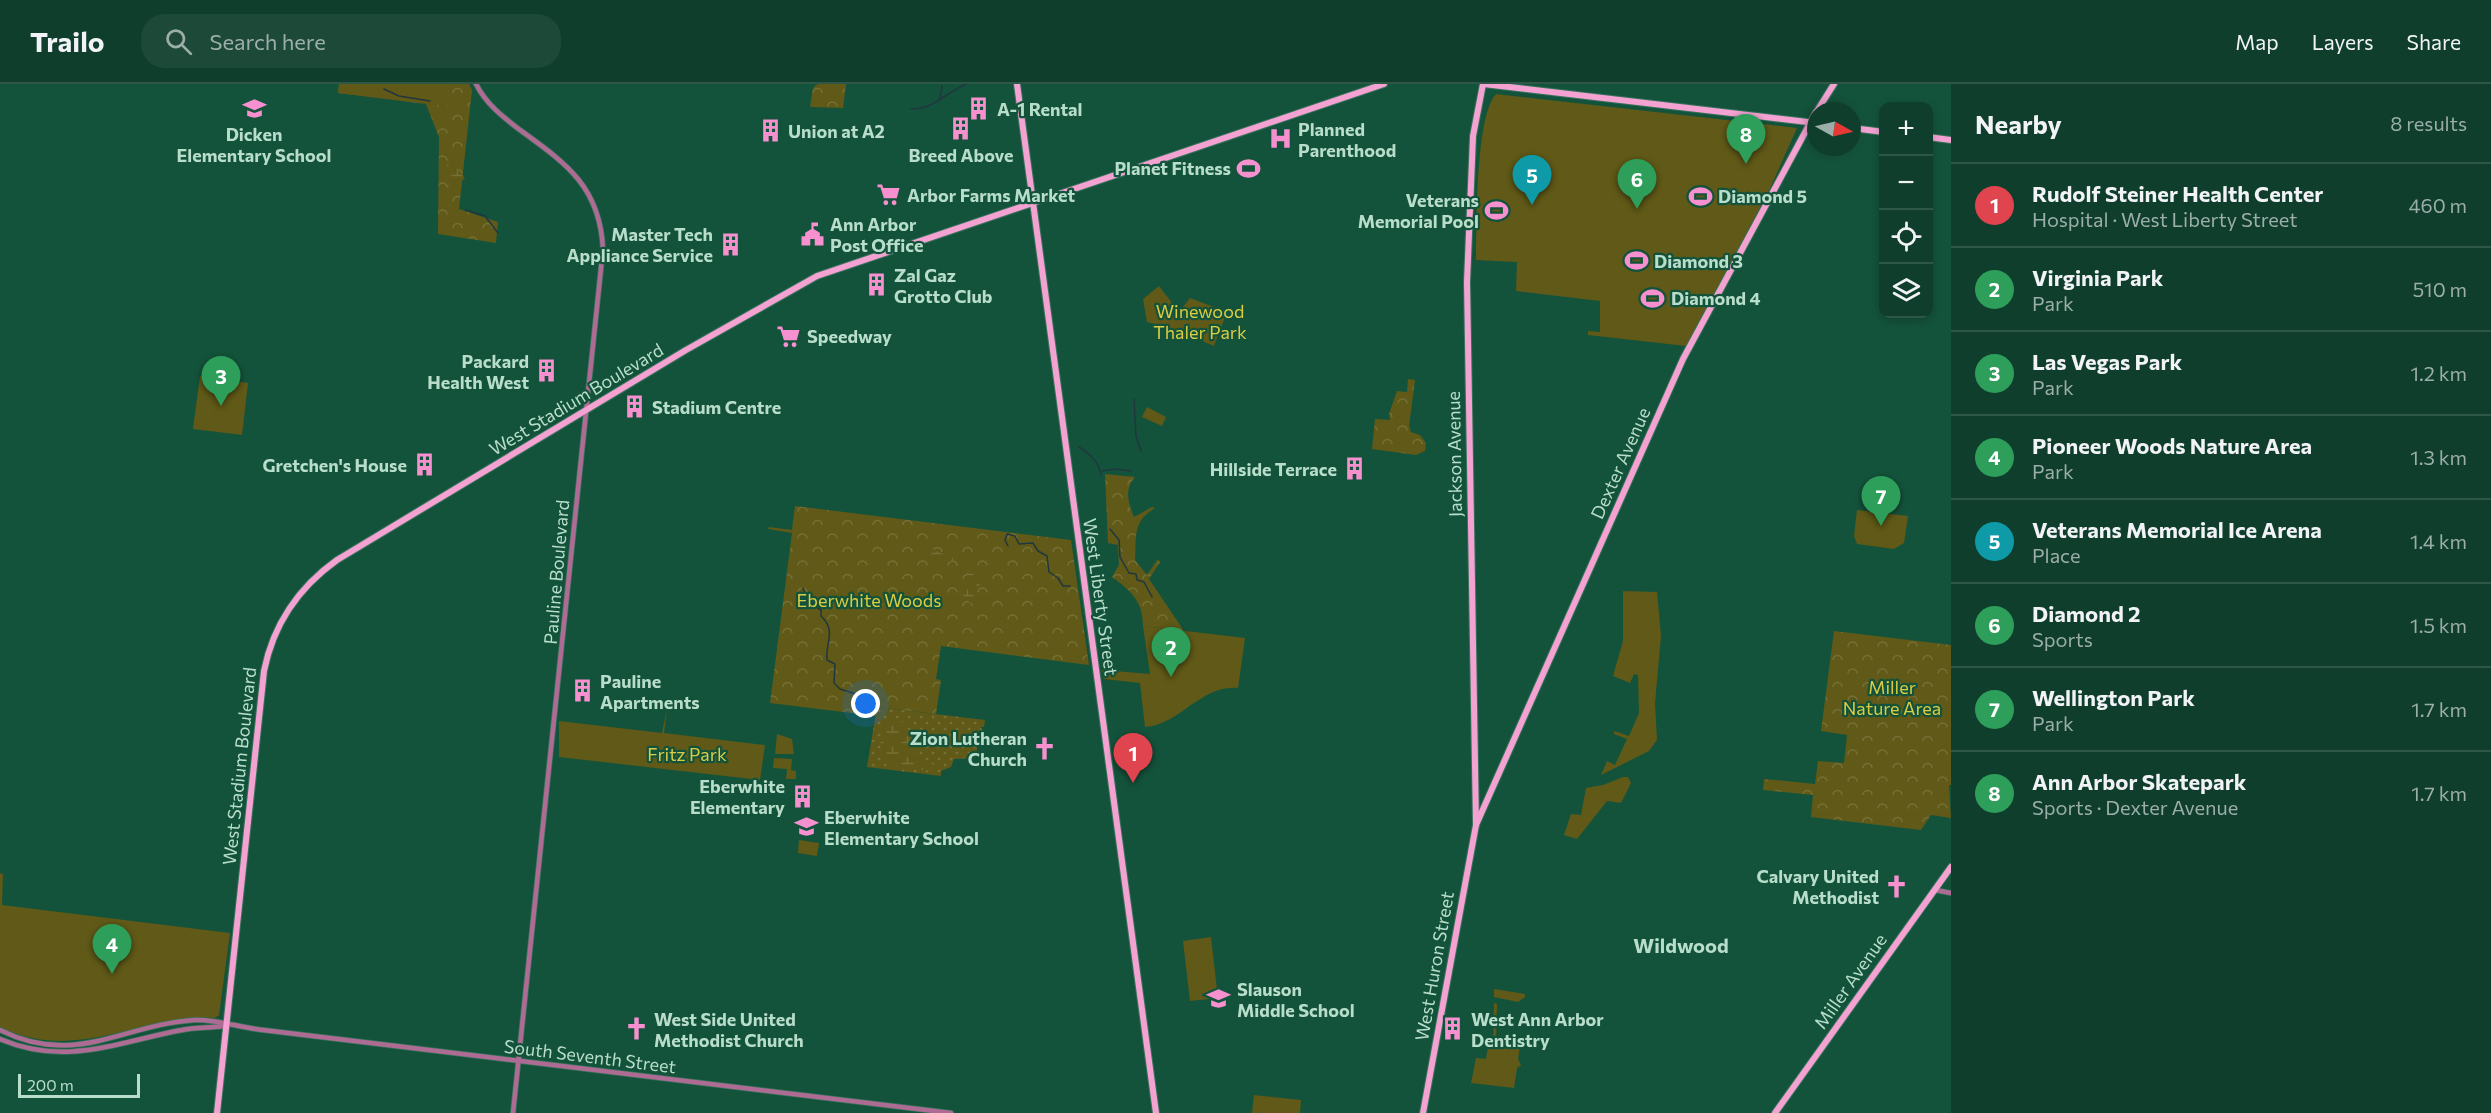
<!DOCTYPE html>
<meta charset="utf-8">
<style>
:root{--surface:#0f3e2c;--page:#1d4938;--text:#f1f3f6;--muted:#9baea9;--line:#2f5748;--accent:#f690cf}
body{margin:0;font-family:Commissioner,sans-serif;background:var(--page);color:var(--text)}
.controls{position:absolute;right:18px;top:18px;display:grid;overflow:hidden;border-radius:12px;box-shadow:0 3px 9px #0003}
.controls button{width:54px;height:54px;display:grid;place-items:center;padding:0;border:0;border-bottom:2px solid var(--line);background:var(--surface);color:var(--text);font:30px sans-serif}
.compass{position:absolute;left:1807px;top:18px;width:54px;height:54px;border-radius:50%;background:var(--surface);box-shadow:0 3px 9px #0003;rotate:98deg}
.scale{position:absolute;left:18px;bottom:15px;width:122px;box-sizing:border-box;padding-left:6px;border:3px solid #b8decb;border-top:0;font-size:16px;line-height:21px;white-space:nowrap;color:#b8decb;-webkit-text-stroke:4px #14533b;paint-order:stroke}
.you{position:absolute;left:866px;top:620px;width:21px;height:21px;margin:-15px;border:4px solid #fff;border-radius:50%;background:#1a73e8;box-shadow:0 0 0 9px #1a73e833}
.badge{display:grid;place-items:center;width:39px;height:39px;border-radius:50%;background:var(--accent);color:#fff;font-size:20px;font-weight:700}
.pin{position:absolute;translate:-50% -50px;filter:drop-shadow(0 2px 3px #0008)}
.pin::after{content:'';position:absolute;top:32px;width:21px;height:18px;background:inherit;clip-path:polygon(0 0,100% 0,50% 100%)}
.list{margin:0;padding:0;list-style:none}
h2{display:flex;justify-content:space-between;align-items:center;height:78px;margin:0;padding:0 24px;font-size:26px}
h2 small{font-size:20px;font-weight:400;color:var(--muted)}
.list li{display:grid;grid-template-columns:39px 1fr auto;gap:18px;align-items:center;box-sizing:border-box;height:84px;padding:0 24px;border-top:2px solid var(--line)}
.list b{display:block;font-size:22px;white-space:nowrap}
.list p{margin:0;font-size:20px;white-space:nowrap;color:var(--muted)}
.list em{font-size:20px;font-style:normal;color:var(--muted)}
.icon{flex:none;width:33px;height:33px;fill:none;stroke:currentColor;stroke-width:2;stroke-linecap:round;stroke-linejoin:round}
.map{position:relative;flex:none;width:1951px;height:1029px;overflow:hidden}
header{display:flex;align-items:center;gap:36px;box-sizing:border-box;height:84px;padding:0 30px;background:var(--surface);border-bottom:2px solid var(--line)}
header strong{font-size:28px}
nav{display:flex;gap:33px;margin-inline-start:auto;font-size:21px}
.search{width:420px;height:54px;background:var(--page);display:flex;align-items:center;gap:15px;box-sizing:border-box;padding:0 21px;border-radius:24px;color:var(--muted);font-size:22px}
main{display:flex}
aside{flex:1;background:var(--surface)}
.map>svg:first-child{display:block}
</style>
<header>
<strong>Trailo</strong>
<div class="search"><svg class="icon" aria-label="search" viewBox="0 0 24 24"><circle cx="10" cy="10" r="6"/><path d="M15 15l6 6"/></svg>Search here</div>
<nav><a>Map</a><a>Layers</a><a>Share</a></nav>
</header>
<main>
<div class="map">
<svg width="1951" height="1029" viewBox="0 0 1951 1029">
<defs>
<pattern id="grass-dots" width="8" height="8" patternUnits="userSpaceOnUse" patternTransform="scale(1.5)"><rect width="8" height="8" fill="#605917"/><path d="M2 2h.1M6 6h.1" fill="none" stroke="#757037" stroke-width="1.8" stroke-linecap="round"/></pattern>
<pattern id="forest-crowns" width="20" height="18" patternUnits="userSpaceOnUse" patternTransform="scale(1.5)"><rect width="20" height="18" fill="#605917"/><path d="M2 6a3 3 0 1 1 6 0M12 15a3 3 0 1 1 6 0" fill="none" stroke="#757037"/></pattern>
<pattern id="wetland-marsh" width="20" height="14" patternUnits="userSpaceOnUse" patternTransform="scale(1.5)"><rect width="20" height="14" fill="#605917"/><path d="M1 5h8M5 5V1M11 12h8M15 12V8" fill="none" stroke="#757037"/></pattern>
</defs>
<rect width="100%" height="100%" fill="#14533b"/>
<!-- grass -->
<path fill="url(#grass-dots)" d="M877 623 985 636 984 643H980L983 646 979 647 976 674 954 675 951 683 941 687V692L867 683Z"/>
<!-- forest -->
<g fill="url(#forest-crowns)">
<path d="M339 0H469L472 6 459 125 498 138 496 159 438 150 439 53 426 20 338 9Z"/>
<path d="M818 0H846L843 24 810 23 813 4Z"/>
<path d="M1408 295 1415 296 1409 342 1411 348 1420 351 1426 359 1425 367 1416 371 1372 365 1375 335 1390 336 1389 330 1397 307 1407 308Z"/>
<path d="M1105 390 1135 393C1124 406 1128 418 1134 433L1152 423 1155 424C1131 438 1137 455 1135 476L1147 491 1158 475 1160 478 1149 495 1184 547 1143 542C1143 517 1131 507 1112 493L1119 481 1118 461 1108 459Z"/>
<path d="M795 422 1071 456 1089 581 941 562 936 595 941 596 936 630 877 623 876 632 770 619 792 449 768 445 769 443 792 446Z"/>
<path d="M1834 547 1951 561V701H1949L1951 734 1931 731 1921 746 1811 733 1813 711 1763 706 1764 695 1815 700 1818 677 1844 679 1847 651 1821 647Z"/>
</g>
<!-- wetland -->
<g fill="url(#wetland-marsh)">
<path d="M447 78 460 87 465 95 453 100V106L450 107 446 99Z"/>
<path d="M926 462 945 471 951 470 954 475 949 478 942 476 930 479 922 472V466Z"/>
<path d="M974 485 983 490C983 502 971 510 975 522L963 513 968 487Z"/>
<path d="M894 635 907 639 910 660 916 663 917 672 934 679V687L898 683 886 673 882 667 880 655 884 637Z"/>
</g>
<!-- park -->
<g fill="#605917">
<path d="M339 0H451L449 22 338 9Z"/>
<path d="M1496 10 1797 44 1768 109 1686 262 1588 251V247L1600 248V217L1516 207 1517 178 1476 176C1477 142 1475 33 1496 10Z"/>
<path d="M1159 202 1179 228 1190 214 1227 228 1214 262 1174 245 1147 238 1143 215Z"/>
<path d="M200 292 248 299 242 351 193 345Z"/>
<path d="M1147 323 1166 333 1162 342 1142 333Z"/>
<path d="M1857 426 1908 432 1904 459 1894 465 1857 460 1854 452Z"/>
<path d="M1623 507 1657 508 1661 552 1655 619 1657 656 1649 667 1601 691 1607 677 1615 681 1627 655 1614 650V647L1629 652 1639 629 1638 591 1634 590 1630 599 1613 592 1623 557Z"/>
<path d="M1143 542 1245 554 1238 604C1200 601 1180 641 1145 643L1140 599 1104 595 1102 586 1150 590Z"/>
<path d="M667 625 664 649 765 661 760 696 559 673V637L662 649Z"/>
<path d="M777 650 792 655 794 670H775Z"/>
<path d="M774 674 792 675 791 686 796 687V695H786L787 685 773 684Z"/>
<path d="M1623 693H1628L1631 699 1621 719 1607 717 1577 755 1564 751 1571 730 1581 731 1586 704 1603 701Z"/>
<path d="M799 756 819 759 817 772 798 769Z"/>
<path d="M0 789 3 790 2 821 230 849 219 931 215 934C140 931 76 980 0 943Z"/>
<path d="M1211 853 1218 914 1190 917 1183 857Z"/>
<path d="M1494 905 1525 910V913L1518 918 1494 913Z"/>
<path d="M1494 919 1497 920 1496 959 1520 962 1518 975 1521 981 1517 984 1514 1004 1471 999 1476 974 1486 975 1488 962 1493 961Z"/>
<path d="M1254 1011 1301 1016 1300 1029H1252Z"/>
</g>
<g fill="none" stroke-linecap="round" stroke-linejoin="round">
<!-- stream -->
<g stroke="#20373f" stroke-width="1.5">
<path d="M384 5 399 12 430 17"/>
<path d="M940 16 942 2"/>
<path d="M911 25C933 26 947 8 966 0"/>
<path d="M466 126 485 132 498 149"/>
<path d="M1134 315 1136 352 1141 367"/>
<path d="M1079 363C1090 370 1099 377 1101 392"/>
<path d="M1102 387 1115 385 1131 387"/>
<path d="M1110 445 1119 456 1120 473 1129 489 1136 490 1137 496 1144 498 1152 513"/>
<path d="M1008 462 1005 456 1007 450 1015 452 1019 460 1033 459 1038 467 1047 472 1049 488 1058 494 1063 502H1070"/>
<path d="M803 504 806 512 813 516V521L821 526V532C837 547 825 559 827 576L835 580 834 599 840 605 856 610 858 617 866 626"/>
</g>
<defs>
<g id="minor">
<path d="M476 0C486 20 503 33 520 46 567 80 600 103 603 165L513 1029"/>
<path d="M1935 806 1951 809"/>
<path d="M0 946C75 984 124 940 195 936 215 935 242 944 263 946L951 1029"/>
<path d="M0 955C66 983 117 958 182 946 196 943 210 944 224 942"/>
</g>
<g id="major">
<path d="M1017 0 1156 1029"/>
<path d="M1484 0 1816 39"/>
<path d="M1817 27 1834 0"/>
<path d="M1852 44 1884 48"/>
<path d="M1928 53 1951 56"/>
<path d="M1476 741 1467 198 1473 52 1483 0"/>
<path d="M217 1029 264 587C273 541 299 503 337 476L686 266 817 192 1384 0"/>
<path d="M1423 1029 1476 741 1683 275 1816 28"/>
<path d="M1775 1029 1951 783"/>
</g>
</defs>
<!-- minor casing -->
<use href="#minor" stroke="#38725b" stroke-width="6"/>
<!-- major casing -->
<use href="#major" stroke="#38725b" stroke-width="8"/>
<!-- minor -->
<use href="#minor" stroke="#ae6b93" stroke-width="4.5"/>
<!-- major -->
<use href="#major" stroke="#f3a2d2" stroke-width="6"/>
</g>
<!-- icons -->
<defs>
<symbol id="school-bare" viewBox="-9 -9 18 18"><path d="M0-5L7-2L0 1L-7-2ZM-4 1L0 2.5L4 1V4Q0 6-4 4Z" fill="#f690cf" stroke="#14533b" stroke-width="2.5" paint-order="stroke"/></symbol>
<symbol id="building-bare" viewBox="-9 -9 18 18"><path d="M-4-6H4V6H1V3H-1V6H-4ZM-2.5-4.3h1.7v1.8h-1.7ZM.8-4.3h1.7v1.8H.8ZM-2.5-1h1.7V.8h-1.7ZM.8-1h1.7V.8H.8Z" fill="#f690cf" stroke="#14533b" stroke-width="2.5" paint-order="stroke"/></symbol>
<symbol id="hospital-bare" viewBox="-9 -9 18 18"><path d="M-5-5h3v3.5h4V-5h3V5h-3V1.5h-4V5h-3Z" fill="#f690cf" stroke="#14533b" stroke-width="2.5" paint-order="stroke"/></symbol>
<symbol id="stadium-bare" viewBox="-9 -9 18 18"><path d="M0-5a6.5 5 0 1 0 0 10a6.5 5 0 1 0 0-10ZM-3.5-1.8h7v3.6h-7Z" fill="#f690cf" stroke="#14533b" stroke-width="2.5" paint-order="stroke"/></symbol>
<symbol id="supermarket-bare" viewBox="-9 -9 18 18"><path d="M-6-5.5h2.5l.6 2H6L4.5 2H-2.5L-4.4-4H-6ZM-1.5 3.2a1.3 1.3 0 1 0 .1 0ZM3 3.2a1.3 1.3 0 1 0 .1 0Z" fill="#f690cf" stroke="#14533b" stroke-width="2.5" paint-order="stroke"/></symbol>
<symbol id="civic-bare" viewBox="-9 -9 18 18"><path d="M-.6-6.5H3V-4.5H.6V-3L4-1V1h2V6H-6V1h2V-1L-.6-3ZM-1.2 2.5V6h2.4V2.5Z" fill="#f690cf" stroke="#14533b" stroke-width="2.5" paint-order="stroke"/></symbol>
<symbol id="church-bare" viewBox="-9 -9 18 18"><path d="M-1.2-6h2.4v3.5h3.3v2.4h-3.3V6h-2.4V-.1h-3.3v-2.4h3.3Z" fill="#f690cf" stroke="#14533b" stroke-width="2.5" paint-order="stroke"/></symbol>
</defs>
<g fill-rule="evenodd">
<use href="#school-bare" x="238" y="8" width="33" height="33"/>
<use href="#building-bare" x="962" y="8" width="33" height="33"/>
<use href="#building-bare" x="944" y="28" width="33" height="33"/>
<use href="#building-bare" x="754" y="30" width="33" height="33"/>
<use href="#hospital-bare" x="1264" y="38" width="33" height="33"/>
<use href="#stadium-bare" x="1232" y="68" width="33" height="33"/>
<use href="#supermarket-bare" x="872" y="94" width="33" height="33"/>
<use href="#stadium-bare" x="1684" y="96" width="33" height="33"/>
<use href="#stadium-bare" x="1480" y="110" width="33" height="33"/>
<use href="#civic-bare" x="796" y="134" width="33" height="33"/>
<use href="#building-bare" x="714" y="144" width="33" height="33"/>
<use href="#stadium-bare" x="1620" y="160" width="33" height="33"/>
<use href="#building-bare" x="860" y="184" width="33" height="33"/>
<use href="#stadium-bare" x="1636" y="198" width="33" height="33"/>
<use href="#supermarket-bare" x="772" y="236" width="33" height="33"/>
<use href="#building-bare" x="530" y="270" width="33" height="33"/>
<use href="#building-bare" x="618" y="306" width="33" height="33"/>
<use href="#building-bare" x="408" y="364" width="33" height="33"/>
<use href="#building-bare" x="1338" y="368" width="33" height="33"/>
<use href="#building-bare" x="566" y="590" width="33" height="33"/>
<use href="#church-bare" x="1028" y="648" width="33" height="33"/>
<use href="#building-bare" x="786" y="696" width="33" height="33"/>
<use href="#school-bare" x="790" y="726" width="33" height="33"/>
<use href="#church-bare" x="1880" y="786" width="33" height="33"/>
<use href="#school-bare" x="1202" y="898" width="33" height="33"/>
<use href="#church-bare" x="620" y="928" width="33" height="33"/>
<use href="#building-bare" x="1436" y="928" width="33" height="33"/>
</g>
<g text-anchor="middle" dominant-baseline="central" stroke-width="4.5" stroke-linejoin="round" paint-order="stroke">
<!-- poi labels -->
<g font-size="18" font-weight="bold" fill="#b8decb" stroke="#14533b" text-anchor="start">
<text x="997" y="25">A-1 Rental</text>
<text x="1298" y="45">Planned<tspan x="1298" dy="21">Parenthood</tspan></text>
<text x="788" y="47">Union at A2</text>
<text x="254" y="50" text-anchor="middle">Dicken<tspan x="254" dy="21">Elementary School</tspan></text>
<text x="961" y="71" text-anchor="middle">Breed Above</text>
<text x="1231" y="84" text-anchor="end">Planet Fitness</text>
<text x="907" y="111">Arbor Farms Market</text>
<text x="1718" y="112">Diamond 5</text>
<text x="1479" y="116" text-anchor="end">Veterans<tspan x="1479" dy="21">Memorial Pool</tspan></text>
<text x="830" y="140">Ann Arbor<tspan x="830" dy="21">Post Office</tspan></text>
<text x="713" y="150" text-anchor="end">Master Tech<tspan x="713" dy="21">Appliance Service</tspan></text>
<text x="1654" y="177">Diamond 3</text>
<text x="894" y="191">Zal Gaz<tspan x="894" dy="21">Grotto Club</tspan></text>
<text x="1671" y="214">Diamond 4</text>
<text x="807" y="252">Speedway</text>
<text x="529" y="277" text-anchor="end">Packard<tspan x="529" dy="21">Health West</tspan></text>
<text x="652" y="323">Stadium Centre</text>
<text x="407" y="381" text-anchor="end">Gretchen's House</text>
<text x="1337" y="385" text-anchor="end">Hillside Terrace</text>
<text x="600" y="597">Pauline<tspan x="600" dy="21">Apartments</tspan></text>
<text x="1027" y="654" text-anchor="end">Zion Lutheran<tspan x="1027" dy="21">Church</tspan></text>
<text x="785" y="702" text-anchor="end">Eberwhite<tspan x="785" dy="21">Elementary</tspan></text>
<text x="824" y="733">Eberwhite<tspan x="824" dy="21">Elementary School</tspan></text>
<text x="1879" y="792" text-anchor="end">Calvary United<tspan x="1879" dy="21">Methodist</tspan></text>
<text x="1237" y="905">Slauson<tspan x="1237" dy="21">Middle School</tspan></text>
<text x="654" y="935">West Side United<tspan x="654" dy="21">Methodist Church</tspan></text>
<text x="1471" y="935">West Ann Arbor<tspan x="1471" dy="21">Dentistry</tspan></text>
</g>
<!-- park labels -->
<g font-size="18" fill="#dbcc42" stroke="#14533b">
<text x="1200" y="227">Winewood<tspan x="1200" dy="21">Thaler Park</tspan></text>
<text x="869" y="516">Eberwhite Woods</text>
<text x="1892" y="603">Miller<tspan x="1892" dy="21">Nature Area</tspan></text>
<text x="687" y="670">Fritz Park</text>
</g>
<!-- street labels -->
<g font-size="18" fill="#b8decb" stroke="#14533b">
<text transform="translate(576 315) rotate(-31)">West Stadium Boulevard</text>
<text transform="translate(1454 370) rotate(-91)">Jackson Avenue</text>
<text transform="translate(1620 379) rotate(-66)">Dexter Avenue</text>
<text transform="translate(556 488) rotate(-85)">Pauline Boulevard</text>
<text transform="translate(1101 513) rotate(82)">West Liberty Street</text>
<text transform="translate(239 682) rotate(-84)">West Stadium Boulevard</text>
<text transform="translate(1434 882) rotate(-80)">West Huron Street</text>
<text transform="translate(1850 897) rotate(-55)">Miller Avenue</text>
<text transform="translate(590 972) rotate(7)">South Seventh Street</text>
</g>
<!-- neighbourhood labels -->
<g font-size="20" font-weight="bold" fill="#b8decb" stroke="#14533b">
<text x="1681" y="861">Wildwood</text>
</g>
</g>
</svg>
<div class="controls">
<button>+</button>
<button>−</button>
<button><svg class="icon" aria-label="locate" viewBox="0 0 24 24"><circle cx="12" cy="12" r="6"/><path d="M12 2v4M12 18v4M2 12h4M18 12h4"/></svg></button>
<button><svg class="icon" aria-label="layers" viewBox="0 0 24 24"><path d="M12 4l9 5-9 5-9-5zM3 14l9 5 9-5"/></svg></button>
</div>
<svg class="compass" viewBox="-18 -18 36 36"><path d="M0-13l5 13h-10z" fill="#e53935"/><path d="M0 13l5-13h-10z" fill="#9baea9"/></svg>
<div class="scale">200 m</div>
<div class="you"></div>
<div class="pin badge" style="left:1133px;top:699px;background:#e0444e">1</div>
<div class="pin badge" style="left:1171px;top:593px;background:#2e9e5b">2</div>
<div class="pin badge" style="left:221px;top:322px;background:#2e9e5b">3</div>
<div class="pin badge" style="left:112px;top:890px;background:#2e9e5b">4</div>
<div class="pin badge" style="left:1532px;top:121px;background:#0f9aa8">5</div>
<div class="pin badge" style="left:1637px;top:125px;background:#2e9e5b">6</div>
<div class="pin badge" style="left:1881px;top:442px;background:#2e9e5b">7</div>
<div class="pin badge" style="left:1746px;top:80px;background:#2e9e5b">8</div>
</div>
<aside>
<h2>Nearby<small>8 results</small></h2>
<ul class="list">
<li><span class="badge" style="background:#e0444e">1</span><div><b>Rudolf Steiner Health Center</b><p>Hospital · West Liberty Street</p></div><em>460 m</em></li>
<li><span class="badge" style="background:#2e9e5b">2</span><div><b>Virginia Park</b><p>Park</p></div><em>510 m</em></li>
<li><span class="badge" style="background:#2e9e5b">3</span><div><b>Las Vegas Park</b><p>Park</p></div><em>1.2 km</em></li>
<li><span class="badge" style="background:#2e9e5b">4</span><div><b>Pioneer Woods Nature Area</b><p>Park</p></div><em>1.3 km</em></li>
<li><span class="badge" style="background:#0f9aa8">5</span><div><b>Veterans Memorial Ice Arena</b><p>Place</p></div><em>1.4 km</em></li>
<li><span class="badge" style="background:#2e9e5b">6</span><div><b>Diamond 2</b><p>Sports</p></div><em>1.5 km</em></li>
<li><span class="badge" style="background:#2e9e5b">7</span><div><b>Wellington Park</b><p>Park</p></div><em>1.7 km</em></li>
<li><span class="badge" style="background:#2e9e5b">8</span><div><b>Ann Arbor Skatepark</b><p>Sports · Dexter Avenue</p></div><em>1.7 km</em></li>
</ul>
</aside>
</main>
